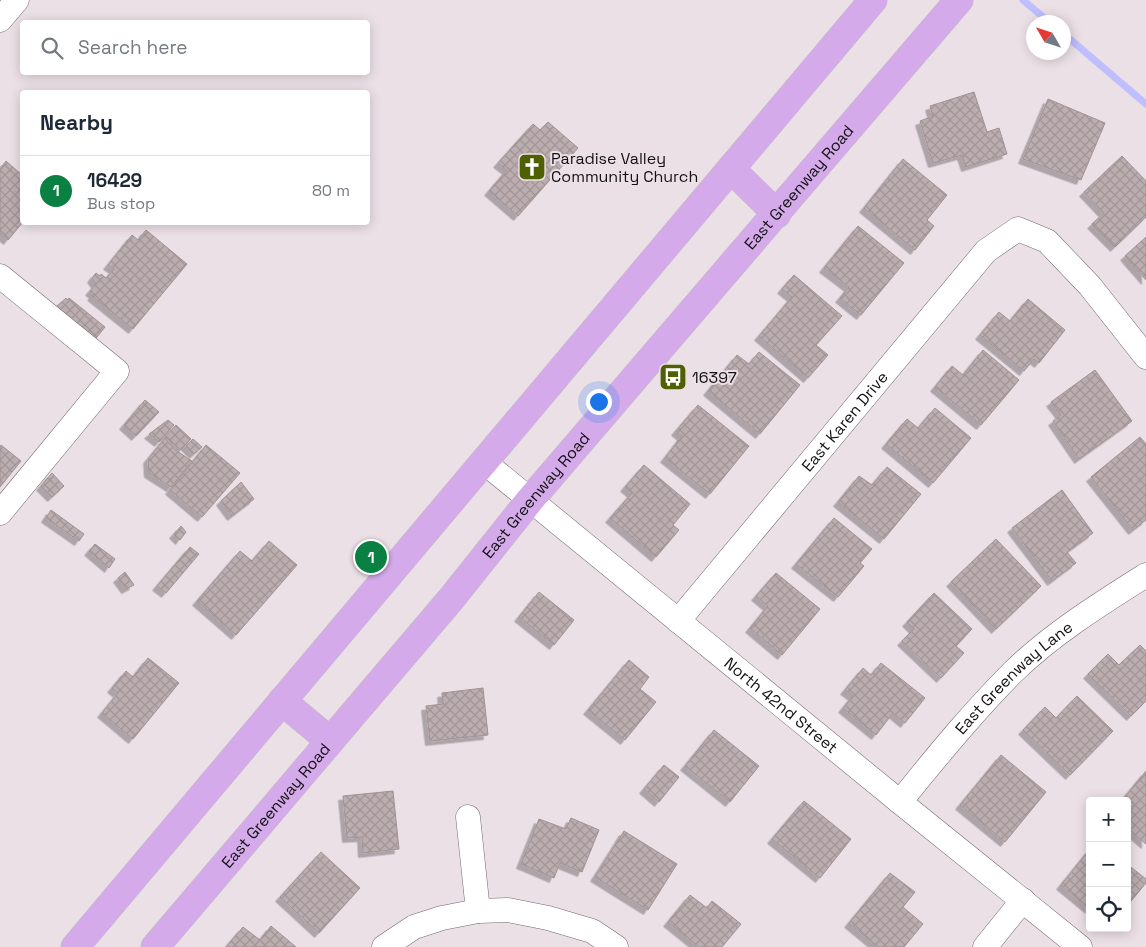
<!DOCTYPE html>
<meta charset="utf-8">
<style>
:root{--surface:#fff;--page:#f6f6f7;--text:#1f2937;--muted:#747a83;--line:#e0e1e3;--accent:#0b8043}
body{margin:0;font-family:"Space Grotesk",sans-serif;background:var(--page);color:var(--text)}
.controls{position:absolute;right:15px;bottom:15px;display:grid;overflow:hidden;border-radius:5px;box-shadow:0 2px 12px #0003}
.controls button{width:45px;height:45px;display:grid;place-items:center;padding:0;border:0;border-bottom:1px solid var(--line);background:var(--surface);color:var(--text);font:25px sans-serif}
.compass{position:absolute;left:1026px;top:15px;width:45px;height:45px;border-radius:50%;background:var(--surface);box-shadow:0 2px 12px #0003;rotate:309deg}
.you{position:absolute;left:598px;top:401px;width:18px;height:18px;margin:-12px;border:4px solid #fff;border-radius:50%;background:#1a73e8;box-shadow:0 0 0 8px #1a73e833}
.badge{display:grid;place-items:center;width:32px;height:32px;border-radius:50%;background:var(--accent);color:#fff;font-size:16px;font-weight:700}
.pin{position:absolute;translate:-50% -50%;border:2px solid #fff;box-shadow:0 1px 5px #0006}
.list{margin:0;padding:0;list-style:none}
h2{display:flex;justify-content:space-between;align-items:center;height:65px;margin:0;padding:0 20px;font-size:21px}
h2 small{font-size:16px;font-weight:400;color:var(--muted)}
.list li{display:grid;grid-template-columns:32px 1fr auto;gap:15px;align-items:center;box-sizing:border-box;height:70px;padding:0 20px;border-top:1px solid var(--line)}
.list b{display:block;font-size:19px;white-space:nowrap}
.list p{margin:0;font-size:16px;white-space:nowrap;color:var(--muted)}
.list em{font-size:16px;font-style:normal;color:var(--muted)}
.icon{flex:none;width:28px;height:28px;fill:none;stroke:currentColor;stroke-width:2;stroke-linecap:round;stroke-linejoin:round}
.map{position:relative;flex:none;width:1146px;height:947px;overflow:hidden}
.search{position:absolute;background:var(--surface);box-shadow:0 2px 12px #0003;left:20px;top:20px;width:350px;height:55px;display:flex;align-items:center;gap:12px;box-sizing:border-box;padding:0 18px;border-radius:5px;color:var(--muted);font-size:19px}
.panel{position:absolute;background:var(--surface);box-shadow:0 2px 12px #0003;left:20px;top:90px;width:350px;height:135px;border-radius:5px}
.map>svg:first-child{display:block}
</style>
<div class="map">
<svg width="1146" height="947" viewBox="0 0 1146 947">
<defs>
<pattern id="building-cross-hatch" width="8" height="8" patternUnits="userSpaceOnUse" patternTransform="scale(1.25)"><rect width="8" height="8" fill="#bcaeb0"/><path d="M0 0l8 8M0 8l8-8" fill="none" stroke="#a19596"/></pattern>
<filter id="shadow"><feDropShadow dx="-4.5" dy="4.5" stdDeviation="0" flood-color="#0004"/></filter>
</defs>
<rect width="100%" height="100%" fill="#ece0e7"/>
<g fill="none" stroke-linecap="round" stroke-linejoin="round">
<!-- stream -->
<g stroke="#bfbeff" stroke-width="7">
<path d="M1023 0 1049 22"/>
<path d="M1064 34 1146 104"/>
</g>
</g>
<!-- building -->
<g fill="url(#building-cross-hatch)" stroke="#a09294" filter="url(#shadow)">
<path d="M974 92 987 132 999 128 1007 154 966 167 962 155 933 163 920 121 933 116 930 106Z"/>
<path d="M1048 99 1105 123 1081 180 1023 159Z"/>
<path d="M548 122 578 148 518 216 489 191 507 170 498 163 533 124 540 130Z"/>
<path d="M1122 156 1146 181V217L1115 247 1092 224 1104 213 1084 192Z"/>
<path d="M903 159 947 195 927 220 934 226 915 250 864 208Z"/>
<path d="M6 161 22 175 23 222 8 240 0 233V169Z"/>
<path d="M858 226 904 263 861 315 840 298 849 287 824 268Z"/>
<path d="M146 230 187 264 133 329 92 296 94 294 90 291 96 284 92 278 96 273 100 276 101 274 106 278 114 269 108 265 132 235 138 240Z"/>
<path d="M1146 237V280L1125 256Z"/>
<path d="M794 275 842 316 816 345 828 355 808 378 759 336 792 297 782 289Z"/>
<path d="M66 298 68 300 69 298 105 327 89 347 52 316 57 306Z"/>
<path d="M1028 299 1065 330 1039 363 1034 359 1024 371 980 335 999 312 1010 321Z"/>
<path d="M983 350 1019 380 981 425 935 387 952 366 963 375Z"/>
<path d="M759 352 800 385 760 434 708 391 737 355 749 364Z"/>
<path d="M1095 370 1132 421 1079 459 1053 421 1061 415 1051 402Z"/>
<path d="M145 400 159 412 136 436 124 425Z"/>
<path d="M698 405 749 446 710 494 665 458 682 436 676 431Z"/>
<path d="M935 408 971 438 933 483 886 444 907 419 918 428Z"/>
<path d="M168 420 174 425 159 442 149 434Z"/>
<path d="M176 425 191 439 181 450 165 437Z"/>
<path d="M1140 437 1146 444V520L1133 530 1091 477Z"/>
<path d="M165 438 174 449 192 461 171 487 149 473 148 459Z"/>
<path d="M193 439 202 447 194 454 186 446Z"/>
<path d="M1 445 21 461 0 487V447Z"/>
<path d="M206 445 240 473 202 517 170 490Z"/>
<path d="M644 465 690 504 673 525 679 530 656 557 610 518 632 493 625 487Z"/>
<path d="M887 467 921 494 884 539 838 502 859 476 872 485Z"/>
<path d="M52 473 64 486 52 497 41 486Z"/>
<path d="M241 482 254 499 232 516 221 501Z"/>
<path d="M1062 490 1093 533 1067 552 1076 563 1052 581 1012 528Z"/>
<path d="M51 510 84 534 79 541 46 518Z"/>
<path d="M834 518 872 549 860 563 864 566 838 597 796 564Z"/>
<path d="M181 526 186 532 180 540 174 534Z"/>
<path d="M996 539 1041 586 996 629 951 582Z"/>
<path d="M269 541 297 565 236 635 197 601 240 551 252 561Z"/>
<path d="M95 544 115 559 109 568 89 551Z"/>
<path d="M190 547 199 554 166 593 157 586Z"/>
<path d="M125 572 134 585 126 589 118 578Z"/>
<path d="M776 573 820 609 782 655 750 628 768 606 756 596Z"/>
<path d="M539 592 574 620 554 645 519 617Z"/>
<path d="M934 593 972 629 956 646 964 653 941 678 902 641 914 629 907 622Z"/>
<path d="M1140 645 1146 651V701L1131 716 1088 674 1108 654 1119 665Z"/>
<path d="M148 658 179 683 133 739 102 713 118 693 112 688 126 671 133 677Z"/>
<path d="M629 660 649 677 640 689 656 702 625 740 588 710Z"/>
<path d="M881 663 925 698 905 723 893 713 876 735 843 708 853 696 845 690 863 668 871 675Z"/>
<path d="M483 688 488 735 430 741 426 706 443 704 442 693Z"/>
<path d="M1077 696 1113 731 1070 775 1023 730 1045 707 1056 718Z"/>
<path d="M714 730 759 766 730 802 685 766Z"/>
<path d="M1001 755 1046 792 1005 842 960 805Z"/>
<path d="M664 765 679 777 659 802 644 789Z"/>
<path d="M1146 771V844L1127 828V815L1133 808 1123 799Z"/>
<path d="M393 791 399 849 363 853 362 837 347 838 343 796Z"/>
<path d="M804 801 851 839 820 878 772 839Z"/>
<path d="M571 818 599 830 582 872 560 863 554 878 521 864 539 819 566 829Z"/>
<path d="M624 831 677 864 648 910 595 877Z"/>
<path d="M1090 849V909L1061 885Z"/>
<path d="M321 852 360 888 319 933 280 897Z"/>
<path d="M1127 864 1146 879V883L1127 906Z"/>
<path d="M890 873 915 892 903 907 923 924 904 947H878L849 923Z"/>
<path d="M690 895 707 908 712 901 741 924 722 947H699L668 922Z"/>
<path d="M271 926 296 947H226L243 927 260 940Z"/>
</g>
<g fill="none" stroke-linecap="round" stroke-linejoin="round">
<defs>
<g id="minor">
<path d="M0 20 17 0"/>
<path d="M0 276 117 371 0 513"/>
<path id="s1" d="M484 462 900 802 1080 947"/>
<path id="s2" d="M678 621 986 251 1018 229 1047 241 1090 286 1146 357"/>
<path id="s3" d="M900 802C936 757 972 713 1013 672 1052 634 1100 604 1146 575"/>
<path d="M468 817 478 911"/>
<path d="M384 947 414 927 442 918 478 911 508 910 548 918 592 931 616 947"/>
<path d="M985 947 1023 900"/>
</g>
<g id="major">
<path d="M731 169 777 214"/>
<path d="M282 701 330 741"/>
<path d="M75 947 873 0"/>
<path id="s4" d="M155 947 451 599 530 500 959 0"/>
</g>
</defs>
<!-- minor casing -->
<use href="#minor" stroke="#72686e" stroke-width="25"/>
<!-- major casing -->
<use href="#major" stroke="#c2c1c2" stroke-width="29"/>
<!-- minor -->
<use href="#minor" stroke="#fff" stroke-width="24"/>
<!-- major -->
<use href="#major" stroke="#d4aaea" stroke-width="28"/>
</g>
<!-- icons -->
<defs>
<symbol id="church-square" viewBox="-11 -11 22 22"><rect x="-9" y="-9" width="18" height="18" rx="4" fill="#4f6003" stroke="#ece0e7"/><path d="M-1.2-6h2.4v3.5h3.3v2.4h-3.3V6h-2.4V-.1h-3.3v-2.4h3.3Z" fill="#fff"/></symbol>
<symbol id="bus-square" viewBox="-11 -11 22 22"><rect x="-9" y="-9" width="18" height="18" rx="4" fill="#4f6003" stroke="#ece0e7"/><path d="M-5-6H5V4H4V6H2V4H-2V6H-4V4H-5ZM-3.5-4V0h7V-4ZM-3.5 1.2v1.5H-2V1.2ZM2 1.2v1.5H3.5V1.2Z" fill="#fff"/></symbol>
</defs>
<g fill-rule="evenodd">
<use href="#church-square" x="516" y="151" width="32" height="32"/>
<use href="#bus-square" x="657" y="361" width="32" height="32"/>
</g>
<g text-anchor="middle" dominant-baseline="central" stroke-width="4" stroke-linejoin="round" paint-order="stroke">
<!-- poi labels -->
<g font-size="16" fill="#141113" stroke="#ece0e7" text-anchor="start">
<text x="551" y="158">Paradise Valley<tspan x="551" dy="18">Community Church</tspan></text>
<text x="692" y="377">16397</text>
</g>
<!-- street labels -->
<g font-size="16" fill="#141113" stroke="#ece0e7">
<text stroke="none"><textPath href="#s4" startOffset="996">East Greenway Road</textPath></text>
<text stroke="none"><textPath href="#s2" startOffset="260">East Karen Drive</textPath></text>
<text stroke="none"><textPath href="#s4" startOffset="591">East Greenway Road</textPath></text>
<text stroke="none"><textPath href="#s3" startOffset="169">East Greenway Lane</textPath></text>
<text stroke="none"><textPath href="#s1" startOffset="384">North 42nd Street</textPath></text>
<text stroke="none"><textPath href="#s4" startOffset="186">East Greenway Road</textPath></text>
</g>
</g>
</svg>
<div class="controls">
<button>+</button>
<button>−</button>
<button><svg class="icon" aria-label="locate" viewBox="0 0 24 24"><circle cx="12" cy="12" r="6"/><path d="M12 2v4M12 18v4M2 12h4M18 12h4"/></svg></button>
</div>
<svg class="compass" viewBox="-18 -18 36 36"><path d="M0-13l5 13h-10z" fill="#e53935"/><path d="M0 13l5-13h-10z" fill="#747a83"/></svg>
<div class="you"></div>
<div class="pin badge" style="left:371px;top:557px">1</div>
<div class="search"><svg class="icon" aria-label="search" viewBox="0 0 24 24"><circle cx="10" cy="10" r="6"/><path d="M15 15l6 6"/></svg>Search here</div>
<section class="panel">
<h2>Nearby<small></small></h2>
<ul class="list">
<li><span class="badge">1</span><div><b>16429</b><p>Bus stop</p></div><em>80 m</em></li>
</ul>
</section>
</div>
